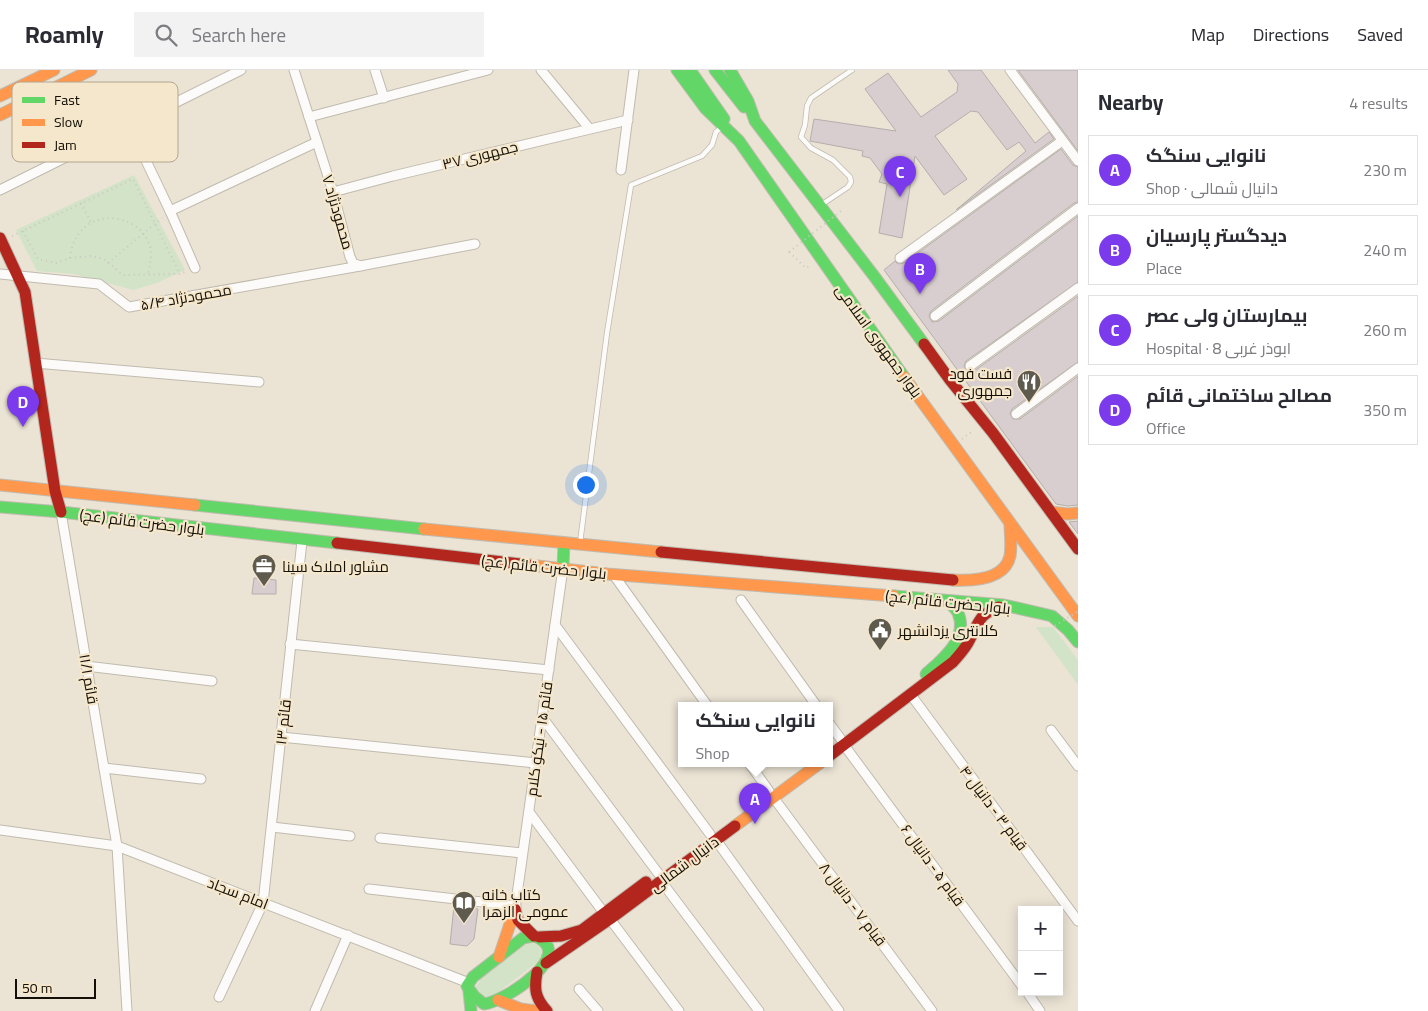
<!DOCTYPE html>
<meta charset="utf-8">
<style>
:root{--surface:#fff;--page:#f2f2f3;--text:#2b2b33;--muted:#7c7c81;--line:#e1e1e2;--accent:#7c3aed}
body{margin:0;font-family:Georgia,Cairo,serif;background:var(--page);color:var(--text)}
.controls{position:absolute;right:15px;bottom:15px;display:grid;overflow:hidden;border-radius:0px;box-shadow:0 2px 12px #0003}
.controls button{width:45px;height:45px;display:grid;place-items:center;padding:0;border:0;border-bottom:1px solid var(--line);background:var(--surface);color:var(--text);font:25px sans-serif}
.scale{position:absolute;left:15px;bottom:12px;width:81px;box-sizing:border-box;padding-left:5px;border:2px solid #140f06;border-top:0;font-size:14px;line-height:18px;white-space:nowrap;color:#140f06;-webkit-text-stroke:4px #f5e7cb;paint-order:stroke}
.you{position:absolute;left:585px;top:414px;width:18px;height:18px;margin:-12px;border:4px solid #fff;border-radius:50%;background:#1a73e8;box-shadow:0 0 0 8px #1a73e833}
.badge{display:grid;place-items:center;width:32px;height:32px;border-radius:50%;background:var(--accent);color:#fff;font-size:16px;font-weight:700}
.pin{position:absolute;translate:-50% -41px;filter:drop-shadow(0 1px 2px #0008)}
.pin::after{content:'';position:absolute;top:26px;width:18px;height:15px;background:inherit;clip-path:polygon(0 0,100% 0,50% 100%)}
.popup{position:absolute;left:678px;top:632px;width:155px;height:65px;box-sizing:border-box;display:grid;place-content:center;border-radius:0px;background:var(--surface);filter:drop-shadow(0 1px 4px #0005);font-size:16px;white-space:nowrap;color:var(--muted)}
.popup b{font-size:19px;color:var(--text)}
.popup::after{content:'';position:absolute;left:50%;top:100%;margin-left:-10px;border:10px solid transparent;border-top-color:var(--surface)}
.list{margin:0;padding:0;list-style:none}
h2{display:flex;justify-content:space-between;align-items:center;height:65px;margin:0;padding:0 20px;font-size:21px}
h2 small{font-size:16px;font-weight:400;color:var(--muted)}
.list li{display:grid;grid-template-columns:32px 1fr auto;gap:15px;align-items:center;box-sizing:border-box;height:70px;margin:0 10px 10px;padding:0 10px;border:1px solid var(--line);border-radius:0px}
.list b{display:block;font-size:19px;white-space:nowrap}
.list p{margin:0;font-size:16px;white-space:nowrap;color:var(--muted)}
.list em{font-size:16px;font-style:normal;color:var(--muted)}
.icon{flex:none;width:28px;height:28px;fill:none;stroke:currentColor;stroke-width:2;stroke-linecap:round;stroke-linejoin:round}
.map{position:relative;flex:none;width:1078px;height:941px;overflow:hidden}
header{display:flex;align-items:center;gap:30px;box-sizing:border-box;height:70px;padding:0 25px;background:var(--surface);border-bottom:1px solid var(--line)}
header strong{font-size:24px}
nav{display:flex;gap:28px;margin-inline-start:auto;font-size:18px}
.search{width:350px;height:45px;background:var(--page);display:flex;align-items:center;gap:12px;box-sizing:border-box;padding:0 18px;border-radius:0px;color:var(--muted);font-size:19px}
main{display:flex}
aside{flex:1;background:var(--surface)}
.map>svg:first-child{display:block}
</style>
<header>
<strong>Roamly</strong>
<div class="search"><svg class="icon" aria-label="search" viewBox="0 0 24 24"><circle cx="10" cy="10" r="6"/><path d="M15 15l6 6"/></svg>Search here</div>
<nav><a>Map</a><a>Directions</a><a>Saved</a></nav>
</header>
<main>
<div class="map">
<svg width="1078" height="941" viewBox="0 0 1078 941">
<rect width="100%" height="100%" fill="#ebe4d5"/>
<!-- green -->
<g fill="#d2e3c8">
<path d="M134 105 185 200 157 213 133 220 74 204 37 201 16 160Z"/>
<path d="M1036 557H1053L1078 590V615Z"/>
<path d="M533 873C542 877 543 882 539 891L492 927 485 928 477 923 475 918 481 909 525 875Z"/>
</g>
<!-- building -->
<g fill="#d8ced0" stroke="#b4aeac">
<path d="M948 0H981L1035 73 1049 62 1054 69 956 140 1026 81 1019 72 1007 80 978 42 971 41 935 66 967 109 944 125 915 86 902 168 879 163 887 114 879 112 882 104 870 88 862 86 863 81 810 71 814 49 896 61 865 19 888 3 921 47 957 22 958 14Z"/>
<path d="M1018 0H1078V81Z"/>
<path d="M1061 79 1073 95 1078 97V132L1074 133 931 241 929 246 932 252 939 251 1078 146V212L966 291 964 296 967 301H974L1078 226V292L1012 339 1010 344 1013 349H1020L1078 306V435L1068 436 1056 434 884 200 895 191 898 194 904 193Z"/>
<path d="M1078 451V464L1069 452Z"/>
<path d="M254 508 276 510V524H252Z"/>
<path d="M454 836 478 839 474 869 467 876 450 874Z"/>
</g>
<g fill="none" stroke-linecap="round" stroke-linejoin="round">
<defs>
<g id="lane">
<path d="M821 135 848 117 851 112 850 107 833 90 811 78 801 67 805 55 807 36 811 28 852 0"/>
<path d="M580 473 607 263 631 115 702 86 712 75 716 62 722 57"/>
</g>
<g id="street">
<path d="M294 0 333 122 350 187 353 193 360 196 475 174"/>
<path d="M375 0 384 28"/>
<path d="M541 0 589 58"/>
<path d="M1010 0 1078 91"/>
<path d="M309 47 488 0"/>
<path d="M129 55 170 141 195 198"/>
<path d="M621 100 634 0"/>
<path d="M0 120 241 0"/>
<path d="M333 122 393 106 628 50"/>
<path d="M170 141 317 72"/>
<path d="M900 188 1062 71"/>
<path d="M0 204 99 214 129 237 360 196"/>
<path d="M935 246 1078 138"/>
<path d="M35 293 259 312"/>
<path d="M970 296 1078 218"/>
<path d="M1016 344 1078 298"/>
<path d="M61 442 117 776 127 941"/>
<path d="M613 504 707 635"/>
<path d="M741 530 816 635"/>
<path d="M555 555 710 764"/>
<path d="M290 574 549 600"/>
<path d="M86 596 212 611"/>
<path d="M911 625 1078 851"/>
<path d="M542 647 658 803"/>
<path d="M829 653 840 668"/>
<path d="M1051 660 1078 696"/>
<path d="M281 667 536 693"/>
<path d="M844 675 1022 916"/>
<path d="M749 693 769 721"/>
<path d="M104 698 201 709"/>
<path d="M773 727 932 941"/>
<path d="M529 742 604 843"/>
<path d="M272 757 350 766"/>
<path d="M0 760 117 776 469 913"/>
<path d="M380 768 522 783"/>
<path d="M716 770 839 941"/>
<path d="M661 811 759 941"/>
<path d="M369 819 516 836"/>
<path d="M515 839 563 498"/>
<path d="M610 849 679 941"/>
<path d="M579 919 598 941"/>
<path d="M1027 922 1040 941"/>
<path d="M219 927 263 833 302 471"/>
<path d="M315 941 348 865"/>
</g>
<g id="fast">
<path d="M677 0 705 38 739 71 904 307"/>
<path d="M690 0 724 49"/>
<path d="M715 0 744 37"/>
<path d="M730 0 748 31 755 51 874 206 924 274"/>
<path d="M195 435 424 459"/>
<path d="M0 437 61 442 337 473"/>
<path d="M563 498 564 473"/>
<path d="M894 526 1004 535 1052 546 1068 560 1078 572"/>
<path d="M926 604C943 589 969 568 958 543 956 538 951 535 948 531"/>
<path d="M534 866C580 883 504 932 484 934L474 926 467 916 473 907 523 868Z"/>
<path d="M469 921 471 941"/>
</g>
<g id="slow">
<path d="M0 26 54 0"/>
<path d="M0 45 91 0"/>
<path d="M904 307 1078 546"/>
<path d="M0 415 195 435"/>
<path d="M1051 442 1068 444 1078 443"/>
<path d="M424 459 661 482"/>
<path d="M529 495 607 504 894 526"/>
<path d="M953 510C973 511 1005 510 1010 486 1012 475 1010 464 1010 454"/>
<path d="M735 756 820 693"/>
<path d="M499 887 515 839"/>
<path d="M498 930 521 939 536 941"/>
</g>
<g id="jam">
<path d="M0 168 25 222 55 421 61 442"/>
<path d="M924 274 950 310 993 363 1078 479"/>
<path d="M337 473 529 495"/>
<path d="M661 482 953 510"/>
<path d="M829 686 953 592C959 585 966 578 970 569 979 552 979 544 999 537"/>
<path d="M515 839 518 850 534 866"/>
<path d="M539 867 561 866 582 860 646 812"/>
<path d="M546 893 610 849 735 756"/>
<path d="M537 902C534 919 535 928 547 941"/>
</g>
</defs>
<!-- lane casing -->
<use href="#lane" stroke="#c0bbaf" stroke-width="6"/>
<!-- street casing -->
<use href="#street" stroke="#c0bbaf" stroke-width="11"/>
<!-- fast casing -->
<use href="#fast" stroke="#c0bbaf" stroke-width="13"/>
<!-- slow casing -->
<use href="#slow" stroke="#c0bbaf" stroke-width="13"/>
<!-- jam casing -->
<use href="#jam" stroke="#c0bbaf" stroke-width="13"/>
<!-- path -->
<g stroke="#c9c7c2" stroke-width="2" stroke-dasharray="1 4" stroke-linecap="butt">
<path d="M81 133 91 153"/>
<path d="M23 161 38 189 56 193 70 188 90 186 104 189 123 205 180 204 185 202"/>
<path d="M12 166 133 109 180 204"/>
<path d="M789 182 806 198 811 195"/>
<path d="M70 188C72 178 73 170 80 162 99 138 141 147 150 176 152 186 150 194 148 204"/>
<path d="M108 193 162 148"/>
<path d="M884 200 892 194"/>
<path d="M962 369 974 360"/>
</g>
<!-- lane -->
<use href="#lane" stroke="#fcfbf9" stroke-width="4.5"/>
<!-- street -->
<use href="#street" stroke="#fcfbf9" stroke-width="9"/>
<!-- fast -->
<use href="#fast" stroke="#63d668" stroke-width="11"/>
<!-- slow -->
<use href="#slow" stroke="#ff974d" stroke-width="11"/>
<!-- jam -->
<use href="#jam" stroke="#b3261e" stroke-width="11"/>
<!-- path-bridge -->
<g stroke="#c9c7c2" stroke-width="2" stroke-dasharray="1 4" stroke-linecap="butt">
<path d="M789 182 841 141"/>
<path d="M1055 556 1078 541"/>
</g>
</g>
<!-- icons -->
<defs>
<symbol id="restaurant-pin" viewBox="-11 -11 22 30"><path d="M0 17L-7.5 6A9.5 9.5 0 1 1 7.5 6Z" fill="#5f5a4e" stroke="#f5e7cb"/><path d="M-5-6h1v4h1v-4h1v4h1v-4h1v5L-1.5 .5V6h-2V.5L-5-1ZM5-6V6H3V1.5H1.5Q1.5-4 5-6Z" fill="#fff"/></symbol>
<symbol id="office-pin" viewBox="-11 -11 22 30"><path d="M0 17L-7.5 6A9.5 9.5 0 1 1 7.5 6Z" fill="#5f5a4e" stroke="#f5e7cb"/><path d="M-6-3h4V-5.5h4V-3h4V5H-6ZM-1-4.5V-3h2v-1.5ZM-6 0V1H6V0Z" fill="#fff"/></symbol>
<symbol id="civic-pin" viewBox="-11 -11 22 30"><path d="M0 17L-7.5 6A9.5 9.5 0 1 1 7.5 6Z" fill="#5f5a4e" stroke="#f5e7cb"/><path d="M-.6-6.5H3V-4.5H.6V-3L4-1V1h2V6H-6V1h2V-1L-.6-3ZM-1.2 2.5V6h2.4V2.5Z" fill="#fff"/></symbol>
<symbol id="library-pin" viewBox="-11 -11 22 30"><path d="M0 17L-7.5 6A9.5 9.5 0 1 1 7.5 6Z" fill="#5f5a4e" stroke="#f5e7cb"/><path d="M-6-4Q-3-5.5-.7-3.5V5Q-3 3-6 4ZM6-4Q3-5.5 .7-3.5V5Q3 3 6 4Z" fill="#fff"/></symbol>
</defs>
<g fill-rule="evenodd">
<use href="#restaurant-pin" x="1015" y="298" width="28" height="38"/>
<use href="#office-pin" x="250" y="482" width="28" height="38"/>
<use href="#civic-pin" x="866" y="546" width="28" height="38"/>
<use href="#library-pin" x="450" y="819" width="28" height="38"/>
</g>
<g text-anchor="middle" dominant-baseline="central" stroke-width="4.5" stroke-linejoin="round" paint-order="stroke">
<!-- street labels -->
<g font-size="15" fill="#140f06" stroke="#f5e7cb">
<text transform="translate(480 85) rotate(-14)">جمهوری ۳۷</text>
<text transform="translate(338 142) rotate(74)">محمودنژاد ۷</text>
<text transform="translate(186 227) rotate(-10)">محمودنژاد ۵/۴</text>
<text transform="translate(879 271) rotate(54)">بلوار جمهوری اسلامی</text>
<text transform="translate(142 452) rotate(7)">بلوار حضرت قائم (عج)</text>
<text transform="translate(544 497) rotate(6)">بلوار حضرت قائم (عج)</text>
<text transform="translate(948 532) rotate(6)">بلوار حضرت قائم (عج)</text>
<text transform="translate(89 609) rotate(80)">قائم ۱۱/۱</text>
<text transform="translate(283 652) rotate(-84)">قائم ۱۳</text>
<text transform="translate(539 669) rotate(-82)">قائم ۱۵ - نیکو کلام</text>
<text transform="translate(994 738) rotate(53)">قیام ۳ - دانیال ۴</text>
<text transform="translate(684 794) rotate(-37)">دانیال شمالی</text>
<text transform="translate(933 795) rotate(54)">قیام ۵ - دانیال ۶</text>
<text transform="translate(238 823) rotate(21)">امام سجاد</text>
<text transform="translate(853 834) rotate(53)">قیام ۷ - دانیال ۸</text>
</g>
<!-- poi labels -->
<g font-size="15" fill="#140f06" stroke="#f5e7cb" text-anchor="start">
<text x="1012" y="303" text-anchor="end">فست فود<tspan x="1012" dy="17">جمهوری</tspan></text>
<text x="282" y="496">مشاور املاک سینا</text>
<text x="898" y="560">کلانتری یزدانشهر</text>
<text x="482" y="824">کتاب خانه<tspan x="482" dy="17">عمومی الزهرا</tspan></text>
</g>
</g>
<!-- legend -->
<rect x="12" y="12" width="166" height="80" rx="8" fill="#f5e7cb" stroke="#b2a690" stroke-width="1"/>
<rect x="22" y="27" width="23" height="6" fill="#63d668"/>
<rect x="22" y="49" width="23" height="7" fill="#ff974d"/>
<rect x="22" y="72" width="23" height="6" fill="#b3261e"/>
<g font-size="14" fill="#140f06">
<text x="54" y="35">Fast</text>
<text x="54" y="57">Slow</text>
<text x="54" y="80">Jam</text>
</g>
</svg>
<div class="controls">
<button>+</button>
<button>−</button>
</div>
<div class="scale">50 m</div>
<div class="you"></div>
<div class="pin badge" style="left:755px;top:754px">A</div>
<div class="popup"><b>نانوایی سنگک</b>Shop</div>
<div class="pin badge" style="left:920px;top:224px">B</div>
<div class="pin badge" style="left:900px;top:127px">C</div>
<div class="pin badge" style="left:23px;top:357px">D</div>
</div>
<aside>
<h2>Nearby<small>4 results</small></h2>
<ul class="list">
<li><span class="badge">A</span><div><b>نانوایی سنگک</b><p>Shop · دانیال شمالی</p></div><em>230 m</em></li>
<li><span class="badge">B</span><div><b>دیدگستر پارسیان</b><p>Place</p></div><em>240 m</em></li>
<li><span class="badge">C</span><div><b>بیمارستان ولی عصر</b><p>Hospital · ابوذر غربی 8</p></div><em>260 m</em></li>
<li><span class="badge">D</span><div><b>مصالح ساختمانی قائم</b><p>Office</p></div><em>350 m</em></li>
</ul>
</aside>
</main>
